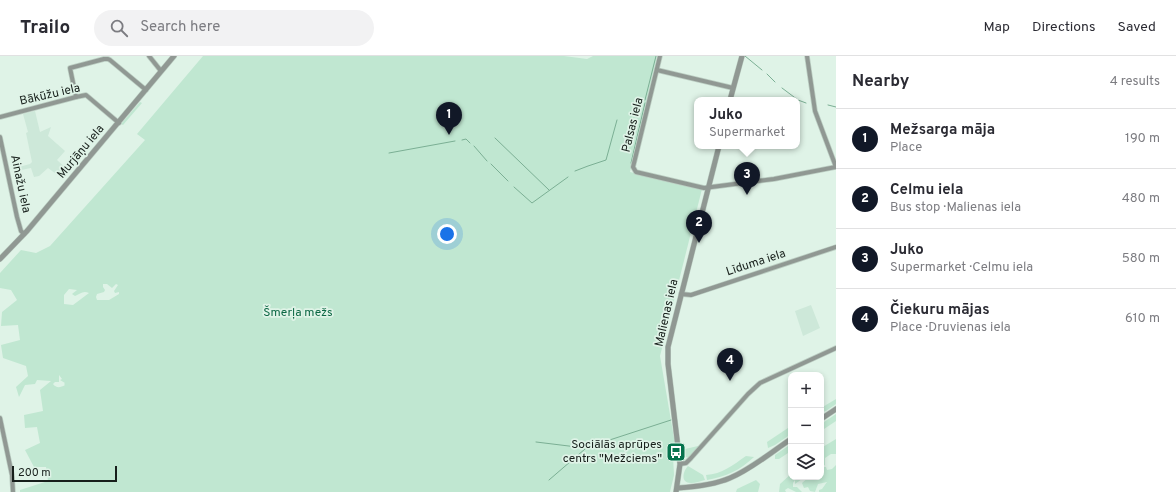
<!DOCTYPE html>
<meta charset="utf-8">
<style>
:root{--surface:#fff;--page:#f2f2f3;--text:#2b2b33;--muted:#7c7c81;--line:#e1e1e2;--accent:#111827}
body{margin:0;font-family:Overpass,sans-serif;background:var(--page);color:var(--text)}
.controls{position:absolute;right:12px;bottom:12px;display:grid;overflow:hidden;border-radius:8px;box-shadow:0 2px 6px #0003}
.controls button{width:36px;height:36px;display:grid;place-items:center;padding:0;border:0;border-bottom:1px solid var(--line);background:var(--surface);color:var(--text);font:20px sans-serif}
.scale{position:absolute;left:12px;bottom:10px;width:105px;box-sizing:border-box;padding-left:4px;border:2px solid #171f1b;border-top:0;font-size:11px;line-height:14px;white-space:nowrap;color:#171f1b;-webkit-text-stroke:3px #dff3e7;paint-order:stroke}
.you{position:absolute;left:447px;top:178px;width:14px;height:14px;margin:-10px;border:3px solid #fff;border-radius:50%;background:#1a73e8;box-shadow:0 0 0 6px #1a73e833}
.badge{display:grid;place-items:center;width:26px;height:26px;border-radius:50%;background:var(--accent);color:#fff;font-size:13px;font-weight:700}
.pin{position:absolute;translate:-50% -33px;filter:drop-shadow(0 1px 2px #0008)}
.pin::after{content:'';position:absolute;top:21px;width:14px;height:12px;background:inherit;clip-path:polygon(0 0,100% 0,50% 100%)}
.popup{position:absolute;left:694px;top:41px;width:106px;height:52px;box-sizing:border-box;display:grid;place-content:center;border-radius:8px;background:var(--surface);filter:drop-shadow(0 1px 3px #0005);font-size:13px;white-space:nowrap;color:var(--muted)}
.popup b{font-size:15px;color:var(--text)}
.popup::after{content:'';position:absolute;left:50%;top:100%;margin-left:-8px;border:8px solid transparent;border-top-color:var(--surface)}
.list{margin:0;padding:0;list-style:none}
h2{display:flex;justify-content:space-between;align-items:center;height:52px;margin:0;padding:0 16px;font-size:17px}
h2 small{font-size:13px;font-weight:400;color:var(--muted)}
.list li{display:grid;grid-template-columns:26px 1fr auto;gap:12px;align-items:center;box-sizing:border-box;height:60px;padding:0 16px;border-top:1px solid var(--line)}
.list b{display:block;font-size:15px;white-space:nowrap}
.list p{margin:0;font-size:13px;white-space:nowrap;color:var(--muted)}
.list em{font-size:13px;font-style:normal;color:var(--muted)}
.icon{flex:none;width:22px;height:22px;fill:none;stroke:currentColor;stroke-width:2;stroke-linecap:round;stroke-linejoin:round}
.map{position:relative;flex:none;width:836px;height:436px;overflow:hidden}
header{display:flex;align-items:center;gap:24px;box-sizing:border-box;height:56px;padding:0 20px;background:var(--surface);border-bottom:1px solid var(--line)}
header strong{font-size:19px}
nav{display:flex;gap:22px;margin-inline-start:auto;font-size:14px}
.search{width:280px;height:36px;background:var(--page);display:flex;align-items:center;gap:10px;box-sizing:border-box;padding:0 14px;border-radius:22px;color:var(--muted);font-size:15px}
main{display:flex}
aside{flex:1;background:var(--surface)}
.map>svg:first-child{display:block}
</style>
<header>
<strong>Trailo</strong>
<div class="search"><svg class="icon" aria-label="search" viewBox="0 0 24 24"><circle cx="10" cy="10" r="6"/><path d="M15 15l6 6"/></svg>Search here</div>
<nav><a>Map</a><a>Directions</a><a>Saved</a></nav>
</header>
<main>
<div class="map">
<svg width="836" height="436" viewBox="0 0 836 436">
<rect width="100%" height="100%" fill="#dff3e7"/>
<!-- built -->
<g fill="#cde8d9">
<path d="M35 55 40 76 51 71 48 80 65 95 57 104 69 115 63 123 48 112 39 120 34 121 31 112 16 115 15 112 30 108 32 106 26 77 28 76 23 58Z"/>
<path d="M811 249 820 272 803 280 795 255Z"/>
</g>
<!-- green -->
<g fill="#c0e7d1" fill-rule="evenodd">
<path d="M203 0H564L587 3 593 0H657L630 116 702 133 660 300 674 382H675V391H673L674 396H675C672 404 674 411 674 419 673 425 671 430 670 436H20V434L48 425 46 411H34L25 394 40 387 37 371 25 372 24 359 43 355 40 334 51 325 37 324 35 328 25 329 19 341 16 331 28 320 26 310 3 302 1 289 20 284 18 269 1 270 2 256 17 244 11 234 0 232V217L21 194 36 197 50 190 145 84 137 78ZM103 228H107L112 232 116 228 118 229 114 235 115 237 119 236V238L109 244H97L96 241 97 238 104 236 105 234 103 231ZM69 233 77 234 72 238 75 240C80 238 83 234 89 237L73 249 64 248V239ZM59 319 62 323 60 324 65 327 64 328 65 329C60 332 56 332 53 328L55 326H59Z"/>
<path d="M140 46 142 47 123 69 121 68Z"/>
<path d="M836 343V348L826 355 821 356V352Z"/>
<path d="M836 358V365L821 375V368Z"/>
<path d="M791 370V378L775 389 768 392 767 386Z"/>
<path d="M836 383V398H831L825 402V409L821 410V392Z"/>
<path d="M791 388V395L779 403H775V399Z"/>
<path d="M698 390 700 391 689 402 686 401 684 394 685 393Z"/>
<path d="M746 400 754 401C739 415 727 420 707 424L706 419C722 418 733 409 746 400Z"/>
<path d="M836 409V436H819V434L822 433 827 426 818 428 815 436 810 435 808 431 804 432 802 427 809 421H821V411H826L827 414 832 413Z"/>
<path d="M688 410 703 419 705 424C700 425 696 427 691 427 680 427 683 415 688 410Z"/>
<path d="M791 418V421H802V423L795 428V424L793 427V431H797L802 436H796L788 432 785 434 786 436H779L780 428Z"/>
<path d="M756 424 760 428 758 436H736L737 433Z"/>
</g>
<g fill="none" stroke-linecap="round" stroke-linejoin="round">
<!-- stream -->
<g stroke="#7baf94" stroke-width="1">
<path d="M745 0 762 14"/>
<path d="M767 18 775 26"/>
<path d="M782 32 798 44 806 47"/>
<path d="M645 44 656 0"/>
<path d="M828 49 836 51"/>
<path d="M495 82 549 134"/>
<path d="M462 84 466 83 470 87"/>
<path d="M474 90 487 105"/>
<path d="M389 97 455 85"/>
<path d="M631 107 645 47"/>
<path d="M491 108 508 125"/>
<path d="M575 115 588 110 606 104 617 64"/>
<path d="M514 131 532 147 568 121"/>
<path d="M536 386 585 392 671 364"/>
<path d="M549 424 585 393"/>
</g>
<defs>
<g id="minor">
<path d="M149 0 161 15"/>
<path d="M660 0 634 107 633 111 636 116 704 132 774 123 836 111"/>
<path d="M807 0 815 55 836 111"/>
<path d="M657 14 733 32"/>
<path d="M76 41 70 12 104 3H108L110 4 146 34"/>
<path d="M0 61 76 41 86 39 119 67"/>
<path d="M0 81 17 161 21 175 24 178"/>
<path d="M681 238 691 239 836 191"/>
<path d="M0 362 12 419 13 436"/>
<path d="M680 408 686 407 691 402 748 338 760 327 836 292"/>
</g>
<g id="tertiary">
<path d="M730 44 742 0"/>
<path d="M0 203 27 175 174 0"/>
<path d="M821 363 836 353"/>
<path d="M678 432C693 431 716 428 730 422 750 414 773 395 791 383"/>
<path d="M676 436 680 408 668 308V291L719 90"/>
</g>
</defs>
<!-- minor casing -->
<use href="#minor" stroke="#bbcdc2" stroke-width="5.5"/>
<!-- tertiary casing -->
<use href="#tertiary" stroke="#bbcdc2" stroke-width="6"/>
<!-- minor -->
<use href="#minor" stroke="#909893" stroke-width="4"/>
<!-- tertiary -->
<use href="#tertiary" stroke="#909893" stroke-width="5"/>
</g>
<!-- icons -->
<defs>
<symbol id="bus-square" viewBox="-11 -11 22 22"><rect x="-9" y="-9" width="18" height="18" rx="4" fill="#05734d" stroke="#dff3e7"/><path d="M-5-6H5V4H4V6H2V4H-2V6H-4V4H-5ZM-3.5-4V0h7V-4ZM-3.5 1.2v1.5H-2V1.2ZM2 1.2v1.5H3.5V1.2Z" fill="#fff"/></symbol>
</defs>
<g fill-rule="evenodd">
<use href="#bus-square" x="665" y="385" width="22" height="22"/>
</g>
<g text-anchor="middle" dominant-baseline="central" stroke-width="3.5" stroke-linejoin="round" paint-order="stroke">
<!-- street labels -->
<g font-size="12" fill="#171f1b" stroke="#dff3e7">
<text transform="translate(50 39) rotate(-13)">Bākūžu iela</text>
<text transform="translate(633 69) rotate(-76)">Palsas iela</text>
<text transform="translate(81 96) rotate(-50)">Murjāņu iela</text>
<text transform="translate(20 128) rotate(78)">Ainažu iela</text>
<text transform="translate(756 207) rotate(-18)">Līduma iela</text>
<text transform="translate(667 257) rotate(-77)">Malienas iela</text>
</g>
<!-- park labels -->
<g font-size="12" fill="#0d6845" stroke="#dff3e7">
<text x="298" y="257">Šmerļa mežs</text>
</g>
<!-- poi labels -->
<g font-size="12" fill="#171f1b" stroke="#dff3e7" text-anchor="end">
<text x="662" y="389">Sociālās aprūpes<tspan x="662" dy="14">centrs "Mežciems"</tspan></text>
</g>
</g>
</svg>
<div class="controls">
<button>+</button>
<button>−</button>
<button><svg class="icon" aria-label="layers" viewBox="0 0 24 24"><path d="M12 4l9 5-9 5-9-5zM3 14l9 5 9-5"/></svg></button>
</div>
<div class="scale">200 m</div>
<div class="you"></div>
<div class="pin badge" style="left:449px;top:79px">1</div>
<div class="pin badge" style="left:699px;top:187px">2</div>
<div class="pin badge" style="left:747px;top:139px">3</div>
<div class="popup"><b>Juko</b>Supermarket</div>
<div class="pin badge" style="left:730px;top:325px">4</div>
</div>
<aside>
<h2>Nearby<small>4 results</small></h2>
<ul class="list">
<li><span class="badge">1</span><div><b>Mežsarga māja</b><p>Place</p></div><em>190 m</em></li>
<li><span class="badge">2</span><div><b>Celmu iela</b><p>Bus stop · Malienas iela</p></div><em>480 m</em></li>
<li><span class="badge">3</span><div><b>Juko</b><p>Supermarket · Celmu iela</p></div><em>580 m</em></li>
<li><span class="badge">4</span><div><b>Čiekuru mājas</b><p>Place · Druvienas iela</p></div><em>610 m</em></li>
</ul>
</aside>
</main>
